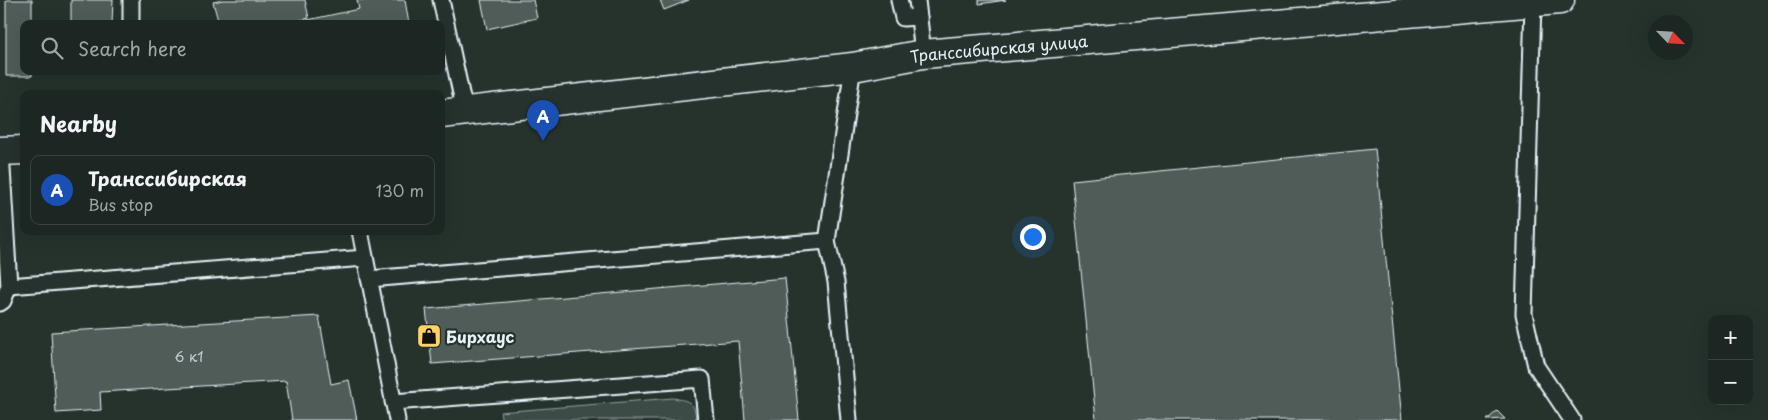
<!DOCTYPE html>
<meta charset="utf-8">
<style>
:root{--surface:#1c2622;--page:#252e2a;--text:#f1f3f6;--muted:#a0a5a5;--line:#3a4340;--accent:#d93025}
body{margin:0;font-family:"Playpen Sans",sans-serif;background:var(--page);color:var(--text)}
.controls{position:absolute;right:15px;bottom:15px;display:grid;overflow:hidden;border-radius:10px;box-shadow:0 5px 20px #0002}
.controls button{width:45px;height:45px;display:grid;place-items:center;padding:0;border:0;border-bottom:1px solid var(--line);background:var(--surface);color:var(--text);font:25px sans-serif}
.compass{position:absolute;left:1648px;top:15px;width:45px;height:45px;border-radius:50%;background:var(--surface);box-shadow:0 5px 20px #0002;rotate:115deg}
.you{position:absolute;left:1032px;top:236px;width:18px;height:18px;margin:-12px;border:4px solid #fff;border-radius:50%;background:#1a73e8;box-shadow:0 0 0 8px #1a73e833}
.badge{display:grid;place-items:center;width:32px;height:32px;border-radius:50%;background:var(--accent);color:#fff;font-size:16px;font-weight:700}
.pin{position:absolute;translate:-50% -41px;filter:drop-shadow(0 1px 2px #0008)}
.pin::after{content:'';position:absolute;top:26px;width:18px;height:15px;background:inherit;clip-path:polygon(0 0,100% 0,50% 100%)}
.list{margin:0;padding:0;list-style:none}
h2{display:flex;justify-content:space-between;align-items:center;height:65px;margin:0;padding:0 20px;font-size:21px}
h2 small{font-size:16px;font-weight:400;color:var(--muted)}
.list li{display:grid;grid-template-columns:32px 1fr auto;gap:15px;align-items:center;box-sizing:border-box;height:70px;margin:0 10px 10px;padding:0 10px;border:1px solid var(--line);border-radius:10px}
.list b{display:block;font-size:19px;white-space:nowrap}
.list p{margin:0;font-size:16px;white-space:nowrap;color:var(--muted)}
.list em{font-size:16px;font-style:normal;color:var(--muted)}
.icon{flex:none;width:28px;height:28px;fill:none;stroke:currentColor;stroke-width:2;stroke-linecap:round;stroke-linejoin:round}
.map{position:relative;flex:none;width:1768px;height:420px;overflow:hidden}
.search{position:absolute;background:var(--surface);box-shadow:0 5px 20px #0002;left:20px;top:20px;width:425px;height:55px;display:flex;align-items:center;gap:12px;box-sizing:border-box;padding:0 18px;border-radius:10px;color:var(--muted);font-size:19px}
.panel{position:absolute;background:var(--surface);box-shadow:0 5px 20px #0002;left:20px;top:90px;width:425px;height:145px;border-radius:10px}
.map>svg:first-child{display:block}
</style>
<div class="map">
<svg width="1768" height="420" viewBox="0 0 1768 420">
<rect width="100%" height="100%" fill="#26332d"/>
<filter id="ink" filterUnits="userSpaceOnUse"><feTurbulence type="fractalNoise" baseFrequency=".02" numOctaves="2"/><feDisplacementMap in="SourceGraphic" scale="10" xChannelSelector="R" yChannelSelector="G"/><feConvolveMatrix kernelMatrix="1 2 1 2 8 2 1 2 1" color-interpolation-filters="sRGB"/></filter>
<g filter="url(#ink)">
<!-- green -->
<path fill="#3e4b47" stroke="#939ea0" d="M673 398C690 401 695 402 696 420H502L500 412Z"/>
<!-- building -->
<g fill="#505c59" stroke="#e8f1f8">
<path d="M6 0H32V24H24V71H32V76H6Z"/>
<path d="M71 0H113L112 24H71Z"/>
<path d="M223 0H305L309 18 285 24H219L213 2Z"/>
<path d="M357 0H405L409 24H289L359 9Z"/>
<path d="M481 0H533L537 18 487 29Z"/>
<path d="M660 0H689L664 10Z"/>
<path d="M979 0H1006L979 4Z"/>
<path d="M1375 149 1402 420H1096L1072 180Z"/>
<path d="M785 278 799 420H745L738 341 432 364 426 309Z"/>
<path d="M319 316 331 384 349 380 357 420H292L286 381 100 392 101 410 56 413 51 332Z"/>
<path d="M1497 411 1505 419 1487 420Z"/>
</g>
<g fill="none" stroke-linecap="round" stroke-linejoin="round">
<defs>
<g id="lane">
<path d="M441 0 465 112"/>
<path d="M899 0 903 18 919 17"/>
<path d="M917 0 923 54"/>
<path d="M1533 3 1524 314 1536 366 1572 420"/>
<path d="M131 24V0"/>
<path d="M360 231 397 420"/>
<path d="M369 279 827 241"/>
<path d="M9 286 365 258"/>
<path d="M0 303 3 301 9 286 1 151"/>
<path d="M393 402 702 379 706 420"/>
<path d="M849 420 836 282 827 241 853 67"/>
</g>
<g id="secondary">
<path id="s1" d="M441 114 853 67 923 54 1560 0"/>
<path d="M0 151 24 150"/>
</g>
</defs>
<!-- lane casing -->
<use href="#lane" stroke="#e8f1f8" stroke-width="19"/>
<!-- secondary casing -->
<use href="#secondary" stroke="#e8f1f8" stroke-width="31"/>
<!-- lane -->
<use href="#lane" stroke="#26332d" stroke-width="15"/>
<!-- secondary -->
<use href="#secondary" stroke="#26332d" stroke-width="28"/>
</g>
</g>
<!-- icons -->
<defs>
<symbol id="shop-square" viewBox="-11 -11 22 22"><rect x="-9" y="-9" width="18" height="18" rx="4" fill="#ffd166" stroke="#26332d"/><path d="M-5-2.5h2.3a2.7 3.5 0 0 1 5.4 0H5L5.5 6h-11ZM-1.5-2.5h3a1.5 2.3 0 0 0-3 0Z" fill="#111"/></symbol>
</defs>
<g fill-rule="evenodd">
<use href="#shop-square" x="415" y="322" width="28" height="28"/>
</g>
<g text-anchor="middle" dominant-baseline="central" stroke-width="4.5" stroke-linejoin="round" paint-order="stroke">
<!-- number labels -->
<g font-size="14" fill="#c2ccd0">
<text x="189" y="356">6 к1</text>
</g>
<!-- street labels -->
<g font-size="16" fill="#e8f1f8" stroke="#26332d">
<text stroke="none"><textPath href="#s1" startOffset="562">Транссибирская улица</textPath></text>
</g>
<!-- poi labels -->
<g font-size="16" font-weight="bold" fill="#e8f1f8" stroke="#26332d" text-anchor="start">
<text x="446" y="336">Бирхаус</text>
</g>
</g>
</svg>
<div class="controls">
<button>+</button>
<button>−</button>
</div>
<svg class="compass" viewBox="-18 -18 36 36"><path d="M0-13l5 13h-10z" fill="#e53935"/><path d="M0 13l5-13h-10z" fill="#a0a5a5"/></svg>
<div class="you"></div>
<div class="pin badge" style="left:543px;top:141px;background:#1a4fb4">A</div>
<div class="search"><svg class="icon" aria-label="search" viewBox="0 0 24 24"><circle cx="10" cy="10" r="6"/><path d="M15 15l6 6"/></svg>Search here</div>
<section class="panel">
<h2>Nearby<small></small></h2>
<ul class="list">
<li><span class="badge" style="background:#1a4fb4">A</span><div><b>Транссибирская</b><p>Bus stop</p></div><em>130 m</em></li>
</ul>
</section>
</div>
